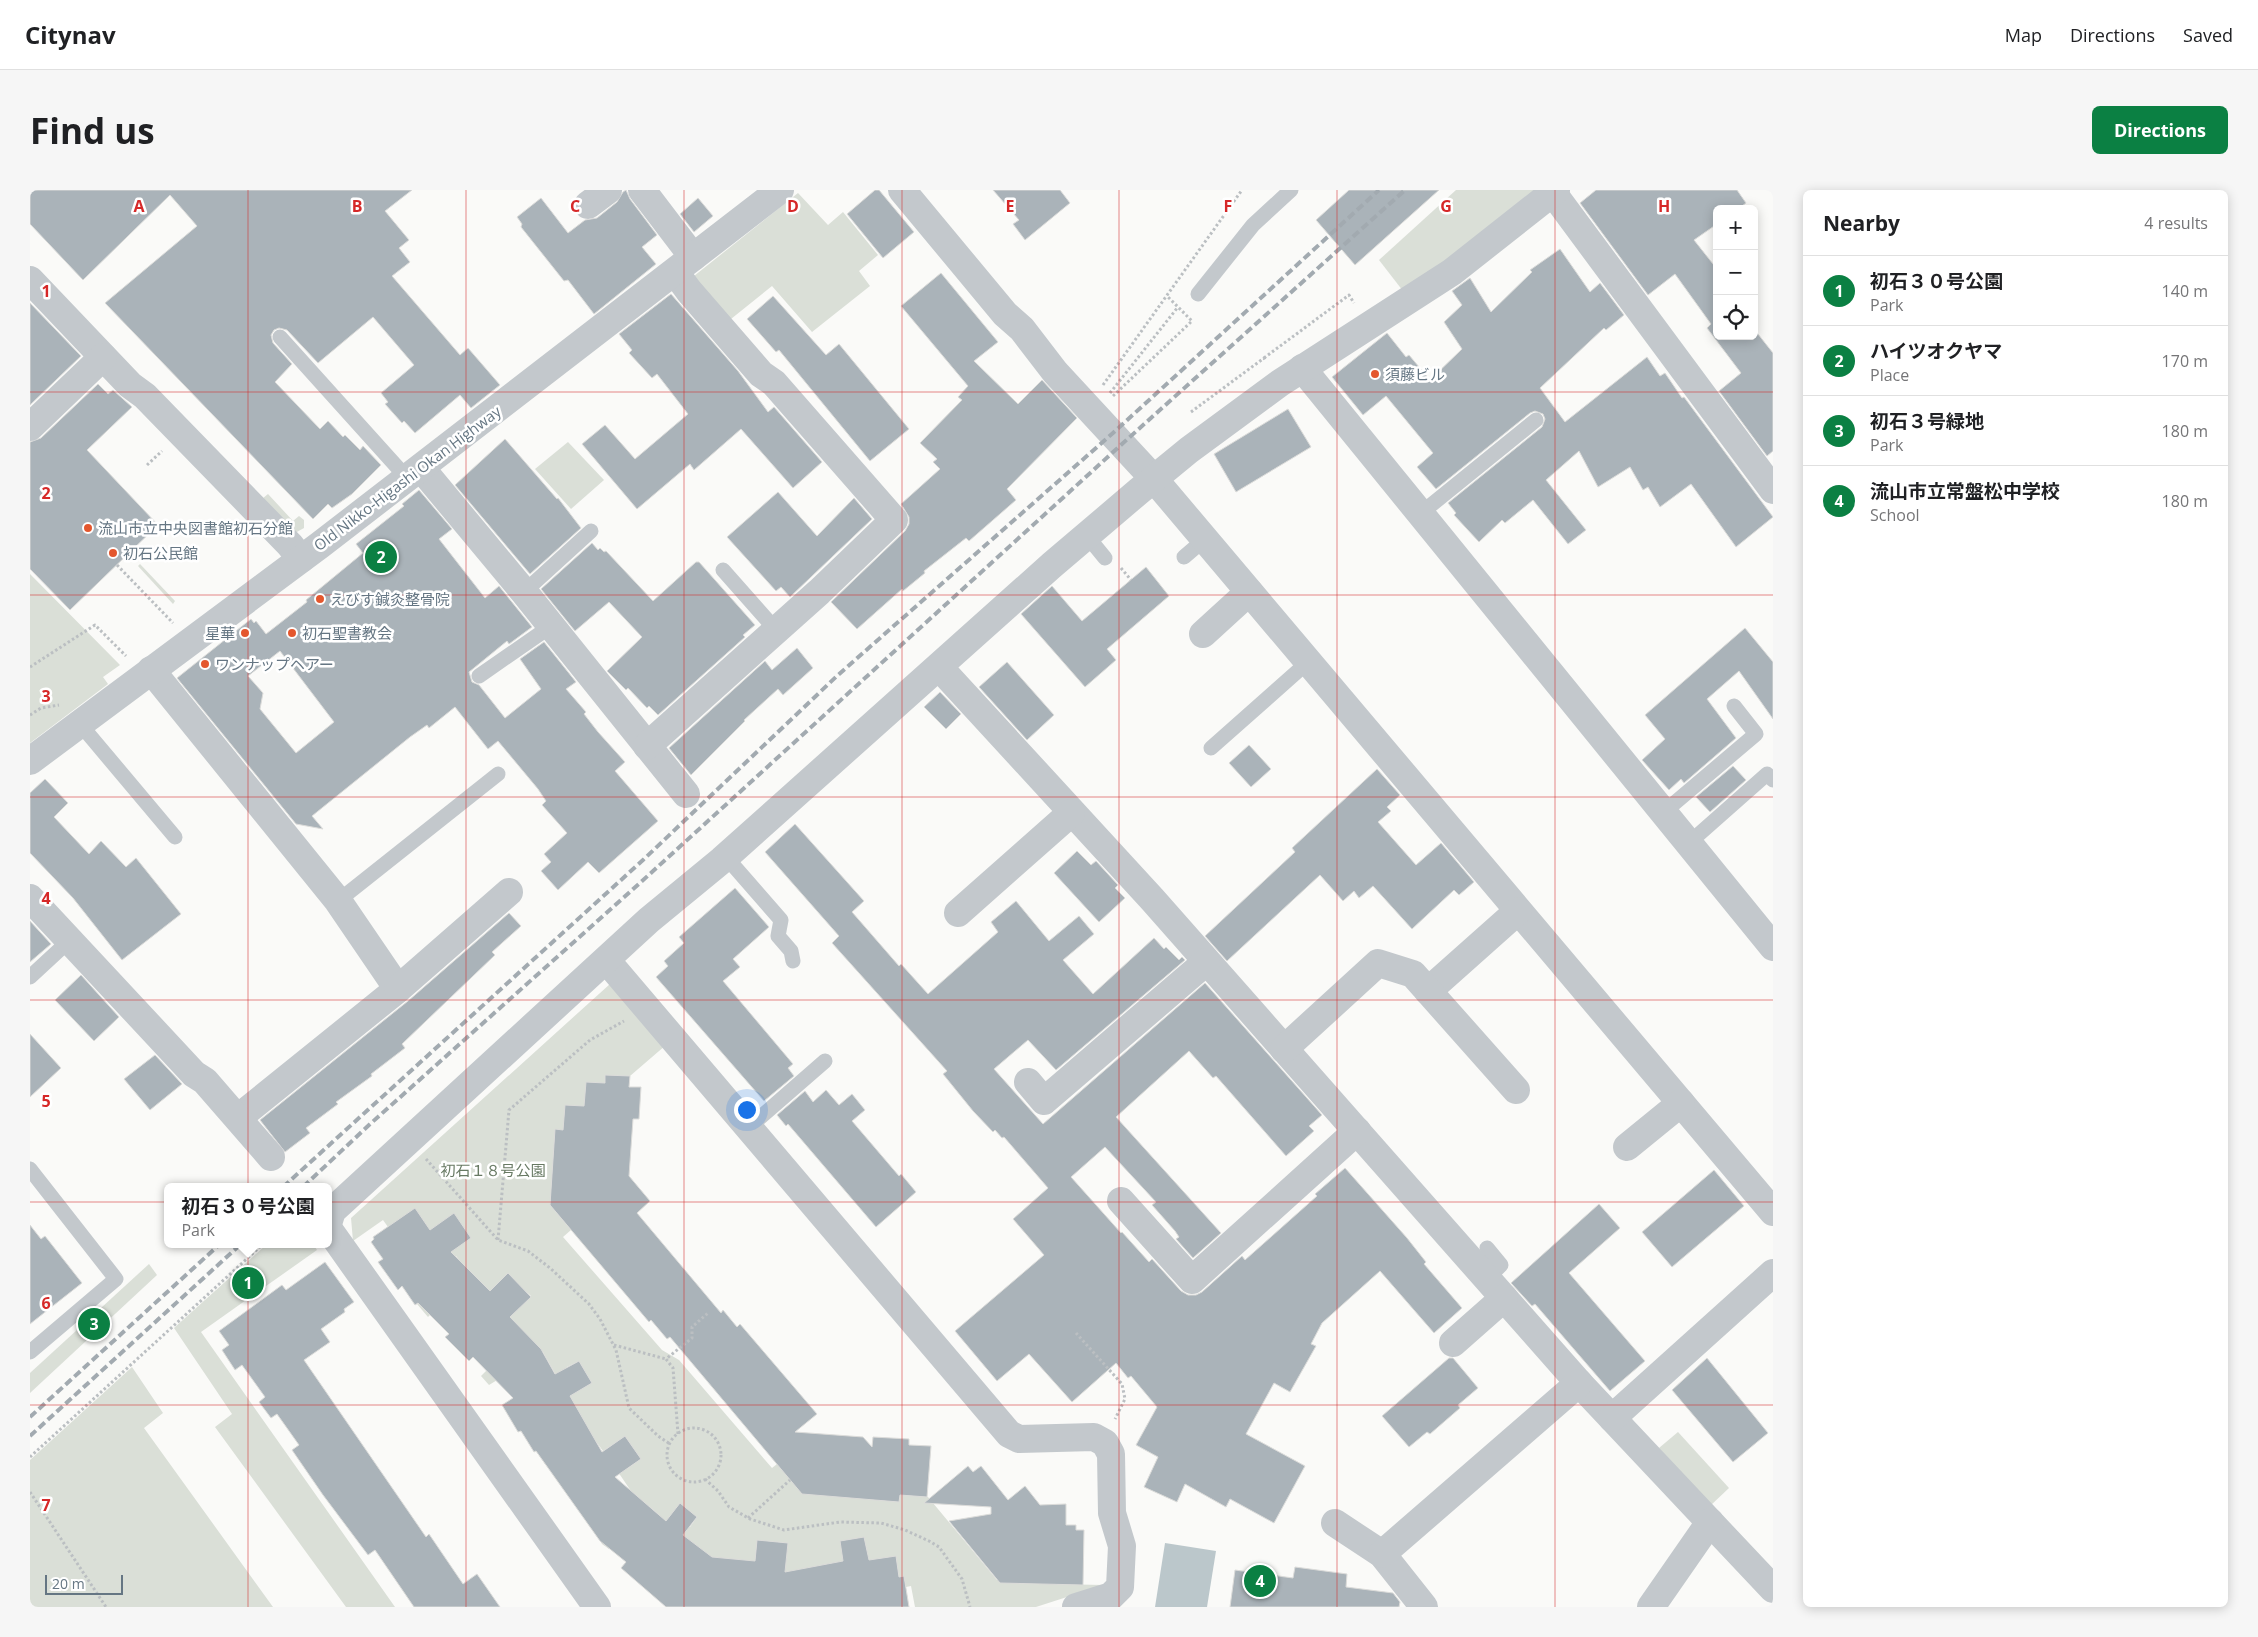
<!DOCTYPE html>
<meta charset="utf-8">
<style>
:root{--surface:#fff;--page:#f6f6f6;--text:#202124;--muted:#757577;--line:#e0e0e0;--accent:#0b8043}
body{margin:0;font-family:"Open Sans","Noto Sans JP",sans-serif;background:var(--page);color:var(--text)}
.controls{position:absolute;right:15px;top:15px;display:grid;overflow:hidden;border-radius:8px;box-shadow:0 2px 12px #0003}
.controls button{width:45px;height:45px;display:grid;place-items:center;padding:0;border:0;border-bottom:1px solid var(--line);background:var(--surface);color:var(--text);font:25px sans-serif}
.scale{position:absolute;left:15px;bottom:12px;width:78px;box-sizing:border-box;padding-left:5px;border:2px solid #657683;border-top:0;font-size:14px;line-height:18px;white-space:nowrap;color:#657683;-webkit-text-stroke:4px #fff;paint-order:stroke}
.you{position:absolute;left:716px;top:919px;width:18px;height:18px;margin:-12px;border:4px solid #fff;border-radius:50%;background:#1a73e8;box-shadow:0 0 0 8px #1a73e833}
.badge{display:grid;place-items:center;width:32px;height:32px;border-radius:50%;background:var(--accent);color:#fff;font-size:16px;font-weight:700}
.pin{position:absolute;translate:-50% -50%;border:2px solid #fff;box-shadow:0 1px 5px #0006}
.popup{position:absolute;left:134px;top:993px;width:168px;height:65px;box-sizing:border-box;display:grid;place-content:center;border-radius:8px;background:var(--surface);filter:drop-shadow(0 1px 4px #0005);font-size:16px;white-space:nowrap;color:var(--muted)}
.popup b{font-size:19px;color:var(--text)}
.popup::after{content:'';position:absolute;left:50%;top:100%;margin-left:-10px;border:10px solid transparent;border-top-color:var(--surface)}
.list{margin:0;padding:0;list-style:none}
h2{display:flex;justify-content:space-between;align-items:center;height:65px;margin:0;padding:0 20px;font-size:21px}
h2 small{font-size:16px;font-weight:400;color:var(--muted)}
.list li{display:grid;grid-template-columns:32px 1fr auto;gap:15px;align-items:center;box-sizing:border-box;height:70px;padding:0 20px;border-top:1px solid var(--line)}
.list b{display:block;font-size:19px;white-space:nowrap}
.list p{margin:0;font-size:16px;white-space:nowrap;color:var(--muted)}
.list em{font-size:16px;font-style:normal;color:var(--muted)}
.icon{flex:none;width:28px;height:28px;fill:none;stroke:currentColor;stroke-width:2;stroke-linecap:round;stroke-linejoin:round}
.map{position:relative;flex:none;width:1743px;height:1417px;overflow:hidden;border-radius:8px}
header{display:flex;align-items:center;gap:30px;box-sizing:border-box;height:70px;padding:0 25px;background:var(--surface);border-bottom:1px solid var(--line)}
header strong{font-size:24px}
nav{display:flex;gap:28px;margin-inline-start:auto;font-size:18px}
.intro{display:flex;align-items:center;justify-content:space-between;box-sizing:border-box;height:120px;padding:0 30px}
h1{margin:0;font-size:35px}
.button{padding:12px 22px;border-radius:8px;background:var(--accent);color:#fff;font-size:18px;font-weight:700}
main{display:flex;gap:30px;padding:0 30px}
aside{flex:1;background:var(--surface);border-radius:8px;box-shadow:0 2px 12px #0003}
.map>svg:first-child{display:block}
</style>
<header>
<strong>Citynav</strong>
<nav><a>Map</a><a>Directions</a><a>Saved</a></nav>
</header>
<div class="intro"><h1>Find us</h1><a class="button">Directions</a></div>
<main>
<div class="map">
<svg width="1743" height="1417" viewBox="0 0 1743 1417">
<rect width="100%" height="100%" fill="#fafaf8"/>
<!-- green -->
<g fill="#dadfd7">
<path d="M1426 0H1511L1417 74 1373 101 1349 70Z"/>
<path d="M768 3 798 35 813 22 848 65 829 81 840 96 782 142 742 96 696 133 664 86Z"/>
<path d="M538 252 574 290 541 319 505 279Z"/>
<path d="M238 304 263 331 269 326 274 330V338L265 343 232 309Z"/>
<path d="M110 374 145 411 143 414 108 376Z"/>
<path d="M0 384 90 475 73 487 78 494 0 553Z"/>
<path d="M580 794 636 855 600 886 576 885 575 893 556 892 554 916 535 915 533 940H525L520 1015 541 1040 533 1047 632 1160 649 1170 742 1278 747 1274 764 1294 845 1310 869 1312 870 1305 898 1307 967 1390H973V1393L1074 1395 1006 1417H885L881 1396 876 1397 874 1386 869 1387 866 1366 847 1369 831 1380 837 1360 834 1347 810 1351 814 1375 805 1373 792 1375 794 1417 744 1382 758 1353 727 1350 725 1369 729 1370 698 1391 640 1354 652 1331 660 1337 667 1327 650 1313 634 1334 626 1327 628 1324 619 1316 579 1359 572 1354 567 1345 605 1307 584 1276 597 1279 611 1269 595 1246 573 1261 559 1242 515 1274 506 1261 554 1231 536 1199 548 1201 562 1193 549 1171 537 1177 527 1187 513 1162 459 1195 451 1186 469 1168 472 1119 480 1111 488 1119 501 1106 494 1100 461 1103 442 1083 398 1127 387 1114 433 1075 426 1066 420 1069 414 1061 441 1048 424 1024 406 1049 358 1037 353 1030 323 1051 321 1028Z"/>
<path d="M237 1054H283L287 1060 171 1142 365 1417H316L185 1237 202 1224 144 1138Z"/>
<path d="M119 1074 127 1085 0 1203V1183Z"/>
<path d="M102 1177 133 1223 114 1238 243 1417H0V1270Z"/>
<path d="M1648 1242 1699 1298 1680 1316 1629 1258Z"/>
</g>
<!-- water -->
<path fill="#bbc7cb" d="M1135 1353 1186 1361 1177 1417H1125Z"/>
<!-- building -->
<g fill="#aab3b9" stroke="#dcdcda" fill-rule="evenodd">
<path d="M0 0H382L355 21 379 50 369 58 380 72 362 86 430 165 438 158 470 195 441 218 430 205 385 243 374 231 372 233 355 214 358 212 351 203 384 175 343 127 288 173 257 140 249 138 244 140 241 145 243 153 262 174 245 192 290 239 298 231 313 247 315 245 330 260 333 256 351 275 322 304 302 318 298 314 283 329 75 113 167 36 140 5 53 90 0 34Z"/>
<path d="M596 0 600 9 627 45 612 57 626 74 564 124 538 90 534 91 491 37 492 34 487 27 511 8 538 43 555 30 567 28 587 12 593 2Z"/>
<path d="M845 0H849L884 42 853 68 817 24Z"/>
<path d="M963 0H1030L1040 13 995 50 983 34 989 30Z"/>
<path d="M1319 0H1409L1325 75 1286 30Z"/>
<path d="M1566 0H1707L1716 13 1708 19H1687V34L1664 50 1687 79V146H1724V139L1743 163V261L1737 266 1689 201 1711 183 1677 138 1681 134 1645 84 1618 105 1550 13Z"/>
<path d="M668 8 683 26 664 42 650 24Z"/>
<path d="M1530 59 1560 102 1570 93 1594 125 1576 140 1574 138 1510 198 1535 232 1617 167 1630 186 1635 183 1652 208 1654 207 1743 327 1706 357 1661 294 1630 317 1618 297 1613 300 1600 277 1568 297 1549 261 1516 290 1556 340 1538 354 1503 310 1475 333 1472 330 1449 352 1424 325 1426 323 1418 313 1512 237 1515 229 1513 224 1505 221 1500 223 1406 299 1387 277 1403 263 1356 206 1333 225 1302 187 1357 143 1376 167 1379 165 1400 190 1432 159 1414 132 1432 115 1422 101 1440 88 1461 122 1502 82 1500 80Z"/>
<path d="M911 83 968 152 944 171 988 214 1012 190 1047 228 977 299 986 310 939 351 936 348 894 381 895 383 873 401 872 399 827 439 801 412 875 341 879 334V327L871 314 910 279 903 272 907 269 890 253 932 210 928 207 938 196 871 116Z"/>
<path d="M641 104 708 181 738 222 744 217 792 272 763 298 711 239 664 280 660 274 607 319 552 254 575 235 605 269 658 224 627 184 622 188 599 163 602 160 589 144Z"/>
<path d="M743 106 796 165 809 154 879 239 840 271 749 160 746 162 717 129Z"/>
<path d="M0 113 51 166 0 215Z"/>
<path d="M68 194 78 204 83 200 102 217 57 260 128 335 40 420 0 379V252L11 248Z"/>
<path d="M1258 219 1281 257 1206 302 1184 264Z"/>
<path d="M475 249 527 309 528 308 551 338 500 384 425 295Z"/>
<path d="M389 300 422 339 409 349 455 408 469 396 502 437 479 454 477 451 444 478 439 482 442 492 449 495 475 528 511 499 490 469 514 452 546 492 536 499 556 522 554 524 568 542 595 572 585 581 628 631 569 683 558 672 528 700 511 681 521 672 514 664 537 643 512 615 516 611 508 599 468 551 458 559 425 517 399 538 397 535 380 547 282 626 293 639 266 634 147 488 221 429 224 433 226 431 236 444 277 412 276 410 333 363 326 354 374 316 372 314ZM250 461 304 532 266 563 230 519 233 503 218 486Z"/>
<path d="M748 302 787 346 824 308 842 329 760 407 751 397 746 401 697 347Z"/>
<path d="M562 353 568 360 570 358 574 362 576 361 623 411 666 372H669L725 435 713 445 715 447 628 525 619 516 617 518 598 498 596 500 577 481 612 447 579 412 545 441 511 399Z"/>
<path d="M1116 377 1139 406 1077 459 1086 470 1055 497 991 424 1022 396 1052 431Z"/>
<path d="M1715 438 1743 472V529L1709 481 1677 509 1706 548 1654 593 1651 589 1639 600 1612 570 1635 549 1615 525Z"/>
<path d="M767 458 783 478 753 505 748 499 714 530 715 531 661 585 639 558 735 471 742 480Z"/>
<path d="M977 472 1024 525 997 550 949 497Z"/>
<path d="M910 502 931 524 916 539 894 517Z"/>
<path d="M1219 555 1241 579 1221 597 1199 573Z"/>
<path d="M1703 576 1716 590 1680 622 1666 607Z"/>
<path d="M1347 579 1370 605 1357 617 1361 621 1348 632 1386 675 1411 653 1444 692 1429 705 1424 700 1382 739 1343 696 1329 708 1324 701 1313 711 1290 685 1197 771 1175 746 1265 662 1262 658Z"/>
<path d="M15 589 38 613 24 627 59 664 71 651 96 677 106 668 151 724 92 770 43 708 0 663V603Z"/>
<path d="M765 634 834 711 822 722 869 776 871 774 898 804 968 742 961 732 986 711 1019 751 1049 726 1064 744 1033 770 1063 804 1124 748 1134 759 1136 757 1149 770 1152 767 1155 770 1026 880 998 850 964 879 1013 934 1175 793 1292 925 1279 936 1284 941 1256 966 1186 886 1183 888 1159 861 1086 927 1191 1043 1163 1068 1146 1049 1149 1047 1145 1041 1122 1015 1126 1012 1075 957 1041 987 1091 1043 1092 1042 1119 1072 1122 1069 1151 1101 1158 1105H1166L1172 1102 1212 1066 1215 1070 1287 1006 1285 1004 1315 978 1377 1048 1396 1072 1394 1074 1432 1118 1404 1143 1350 1081 1292 1133 1281 1154 1286 1156 1260 1202 1244 1193 1216 1244 1275 1276 1244 1333 1200 1309 1196 1317 1155 1294 1147 1312 1114 1297 1128 1267 1106 1255 1127 1217 1101 1186 1098 1188 1086 1173 1042 1212 999 1164 967 1191 925 1141 1014 1065 983 1029 1018 998 974 947 972 948 965 940 963 942 943 921 913 884 917 881 802 753 809 746 735 662Z"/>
<path d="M1047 661 1061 675 1066 671 1088 695 1085 698 1095 708 1069 732 1024 683Z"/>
<path d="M705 698 739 737 703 769 710 777 693 791 763 874 758 878 764 886 734 911 626 787 638 776 634 771 654 753 649 747Z"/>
<path d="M479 723 491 736 462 762 465 765 372 854 375 858 341 884 342 886 306 912 308 914 276 938 280 943 255 962 230 930 378 811Z"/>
<path d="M0 731 21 754 0 772Z"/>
<path d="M51 785 89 827 64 851 25 810Z"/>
<path d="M0 844 31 878 0 907Z"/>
<path d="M125 865 152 894 120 920 94 889Z"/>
<path d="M575 885 600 886 599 897H611L609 929H603L599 986 620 1011 607 1023 691 1123 693 1120 707 1137 710 1134 787 1224 765 1242 833 1247 842 1257 843 1247 879 1249V1255L901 1256 897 1307 870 1305 869 1312 772 1304 640 1147 637 1149 621 1130 619 1132 520 1015 525 939 533 940 535 915 554 916 556 892 575 893Z"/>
<path d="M796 900 809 915 822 904 835 920 822 931 869 986 871 984 886 1002 846 1037 758 934 756 936 747 925 775 901 783 912Z"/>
<path d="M1684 980 1714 1016 1642 1077 1612 1042Z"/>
<path d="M1569 1014 1590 1038 1539 1083 1615 1171 1580 1201 1505 1114 1502 1116 1481 1093Z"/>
<path d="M385 1018 400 1040 424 1023 441 1048 421 1062 460 1101 478 1083 501 1107 480 1127 511 1159 525 1184 549 1171 562 1193 540 1206 572 1262 595 1246 611 1269 585 1287 636 1331 650 1313 667 1327 653 1345 682 1367 725 1371 727 1350 758 1353 755 1382 813 1371 810 1351 834 1347 839 1370 866 1366 869 1387 874 1386 879 1417H636L591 1378 596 1372 570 1351 506 1261 504 1262 491 1241 488 1242 472 1215 483 1208 443 1167 439 1171 415 1147 419 1144 388 1113 385 1115 372 1096 368 1100 348 1072 353 1069 341 1052 344 1049 343 1047Z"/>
<path d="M0 1035 11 1049 15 1046 52 1093 0 1134Z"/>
<path d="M295 1072 324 1112 314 1119 315 1122 291 1139 300 1152 274 1170 396 1347 399 1344 433 1394 447 1384 470 1417H384L345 1360 338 1365 293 1305 262 1260 269 1255 247 1224 241 1228 229 1212 235 1207 212 1175 205 1180 192 1160 199 1155 189 1141 252 1095 256 1100Z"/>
<path d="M1419 1168H1423L1448 1198 1428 1215 1430 1218 1400 1244 1397 1242 1379 1257 1352 1226Z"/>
<path d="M1677 1168 1738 1243 1703 1272 1642 1200Z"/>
<path d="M938 1276 943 1282 951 1276 978 1310 995 1296 1010 1315 1036 1314V1335H1046V1340H1054L1053 1395 970 1393 919 1331 961 1324V1317L894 1313Z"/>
<path d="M1265 1377 1317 1384 1316 1397 1363 1403 1370 1412 1369 1417H1200L1205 1380 1263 1388Z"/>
</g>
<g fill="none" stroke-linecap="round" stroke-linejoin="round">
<!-- path -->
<g stroke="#bbbfc2" stroke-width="3" stroke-dasharray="2.5 2.5" stroke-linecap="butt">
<path d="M1234 168 1319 105 1324 113"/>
<path d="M1073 195 1212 0"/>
<path d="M1080 203 1148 117"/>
<path d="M1083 206 1162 131 1137 106"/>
<path d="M1161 222 1234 168 1235 170"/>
<path d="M117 275 132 261"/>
<path d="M87 375 143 433"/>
<path d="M1091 378 1101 390"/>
<path d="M0 477 65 435 96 466"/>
<path d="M0 525 11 518 29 515"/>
<path d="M396 969 468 1050 498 1061 520 1078 559 1114 570 1129 586 1160 599 1218 628 1246 640 1254"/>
<path d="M468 1050 479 920 560 850 594 831"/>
<path d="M1046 1143 1092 1194 1095 1209 1085 1229"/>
<path d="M584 1155 636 1169"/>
<circle cx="664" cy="1265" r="27"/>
<path d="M648 1244 643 1178 636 1169 662 1148V1137L678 1123"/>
<path d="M0 1267 233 1054"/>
<path d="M675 1289 688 1301 699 1317 720 1329 754 1340 810 1332 851 1333 875 1340 899 1351 909 1357 932 1389 940 1417"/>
<path d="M0 1302 76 1417"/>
<path d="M718 1328 760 1290"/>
</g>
<!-- service -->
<g stroke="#c3c8cc" stroke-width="15">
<path d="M1168 104 1223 35 1261 0"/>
<path d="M250 147 377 288"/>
<path d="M1390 324 1506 230"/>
<path d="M1057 346 1075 368"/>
<path d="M1154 367 1175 349"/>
<path d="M693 380 746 440"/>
<path d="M494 402 561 341"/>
<path d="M449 486 521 436"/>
<path d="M50 534 145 647"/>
<path d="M1181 558 1278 472"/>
<path d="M1634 622 1726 544 1704 516"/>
<path d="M1659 653 1737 584 1743 590"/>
<path d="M696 667 751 730 748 746 761 761 763 771"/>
<path d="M308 711 468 584"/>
<path d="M0 787 40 750"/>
<path d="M718 938 795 871"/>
<path d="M0 979 86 1089 0 1162"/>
<path d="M1457 1058 1471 1075 1457 1089"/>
</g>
<!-- minor -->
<g stroke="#c3c8cc" stroke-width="28">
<path d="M612 0 663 67"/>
<path d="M872 0 975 124 992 139 1025 182 1124 289 1743 1022"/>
<path d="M1523 3 1743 300"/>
<path d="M558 15 578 0"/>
<path d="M0 90 100 195 115 206 260 355 271 369"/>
<path d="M1272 178 1743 757"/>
<path d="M0 237 73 167"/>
<path d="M391 278 494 402 656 604"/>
<path d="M1173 444 1219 402"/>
<path d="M909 477 1122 709 1549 1193 1743 1399"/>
<path d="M121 480 308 711 368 799 208 928"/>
<path d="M617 556 789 402 864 330 744 193 731 184 659 101 645 82"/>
<path d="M0 708 164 884 175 891 241 967"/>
<path d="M928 723 1041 623"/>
<path d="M577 771 979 1244 989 1249 1064 1247 1075 1253 1081 1264 1082 1323 1092 1356 1090 1397 1081 1406 1046 1417"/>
<path d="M368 799 479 702"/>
<path d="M1398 801 1488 721"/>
<path d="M1254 859 1348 773 1383 784 1486 900"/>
<path d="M998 892 1014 911 1176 772"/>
<path d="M1597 957 1651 913"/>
<path d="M1091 1011 1162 1090 1327 941"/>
<path d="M1423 1153 1474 1108"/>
<path d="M1582 1228 1743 1083"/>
<path d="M1305 1333 1352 1364 1394 1417"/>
<path d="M1352 1364 1549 1193"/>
<path d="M567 1417 300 1041 298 1034 302 1021 619 730 692 670 1022 375 1109 301 1159 260 1250 193 1422 82 1526 0"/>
<path d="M1621 1417 1680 1332"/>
</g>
<!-- tertiary -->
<path stroke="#c3c8cc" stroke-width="28" d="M0 571 290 355 750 0"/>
<!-- rail -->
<g stroke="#a2aab0" stroke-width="4" stroke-dasharray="8 4" stroke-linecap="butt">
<path d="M253 997 613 670 808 485 1083 243 1349 0"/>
<path d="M273 997 339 935 611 692 1092 254 1375 0"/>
<path d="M0 1227 190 1054"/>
<path d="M0 1246 211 1054"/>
</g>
</g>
<!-- grid -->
<path fill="none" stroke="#d62828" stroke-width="1" stroke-opacity="0.55" d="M218 0V1417M436 0V1417M654 0V1417M872 0V1417M1089 0V1417M1307 0V1417M1525 0V1417M0 202H1743M0 405H1743M0 607H1743M0 810H1743M0 1012H1743M0 1215H1743"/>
<!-- markers -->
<g fill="#e4572e" stroke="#fff" stroke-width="2">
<circle cx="1345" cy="184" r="5"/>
<circle cx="58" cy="338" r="5"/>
<circle cx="83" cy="363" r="5"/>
<circle cx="290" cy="409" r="5"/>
<circle cx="215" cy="443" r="5"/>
<circle cx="262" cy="443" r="5"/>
<circle cx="175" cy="474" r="5"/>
</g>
<g text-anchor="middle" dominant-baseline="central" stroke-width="5" stroke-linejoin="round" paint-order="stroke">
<!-- poi labels -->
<g font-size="15" fill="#657683" stroke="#fff" text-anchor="start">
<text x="1355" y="184">須藤ビル</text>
<text x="68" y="338">流山市立中央図書館初石分館</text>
<text x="93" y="363">初石公民館</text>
<text x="300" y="409">えびす鍼灸整骨院</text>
<text x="205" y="443" text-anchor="end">星華</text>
<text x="272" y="443">初石聖書教会</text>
<text x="185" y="474">ワンナップヘアー</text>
</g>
<!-- street labels -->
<g font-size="15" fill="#657683" stroke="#fff">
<text transform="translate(377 288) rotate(-37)">Old Nikko-Higashi Okan Highway</text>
</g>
<!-- park labels -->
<g font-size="15" fill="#687a64" stroke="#fff">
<text x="463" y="980">初石１８号公園</text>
</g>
</g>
<g font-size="16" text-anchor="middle" font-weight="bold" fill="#d62828" stroke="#fff" stroke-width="5" stroke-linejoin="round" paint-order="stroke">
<text x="109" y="22">A</text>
<text x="327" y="22">B</text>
<text x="545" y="22">C</text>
<text x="763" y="22">D</text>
<text x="980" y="22">E</text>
<text x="1198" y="22">F</text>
<text x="1416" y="22">G</text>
<text x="1634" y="22">H</text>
<text x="16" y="107">1</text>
<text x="16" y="309">2</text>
<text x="16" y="512">3</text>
<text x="16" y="714">4</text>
<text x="16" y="917">5</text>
<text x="16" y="1119">6</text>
<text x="16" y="1321">7</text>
</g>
</svg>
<div class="controls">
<button>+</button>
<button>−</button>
<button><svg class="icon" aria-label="locate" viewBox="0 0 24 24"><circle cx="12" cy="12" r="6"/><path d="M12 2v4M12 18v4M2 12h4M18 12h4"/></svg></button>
</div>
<div class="scale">20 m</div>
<div class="you"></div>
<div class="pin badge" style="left:218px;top:1093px">1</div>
<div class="popup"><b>初石３０号公園</b>Park</div>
<div class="pin badge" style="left:351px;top:367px">2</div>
<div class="pin badge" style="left:64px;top:1134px">3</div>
<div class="pin badge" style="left:1230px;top:1391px">4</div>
</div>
<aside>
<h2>Nearby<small>4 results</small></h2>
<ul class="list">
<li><span class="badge">1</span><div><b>初石３０号公園</b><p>Park</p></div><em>140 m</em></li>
<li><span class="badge">2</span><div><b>ハイツオクヤマ</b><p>Place</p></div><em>170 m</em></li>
<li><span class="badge">3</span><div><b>初石３号緑地</b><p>Park</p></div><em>180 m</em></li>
<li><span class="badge">4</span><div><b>流山市立常盤松中学校</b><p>School</p></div><em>180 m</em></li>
</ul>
</aside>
</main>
